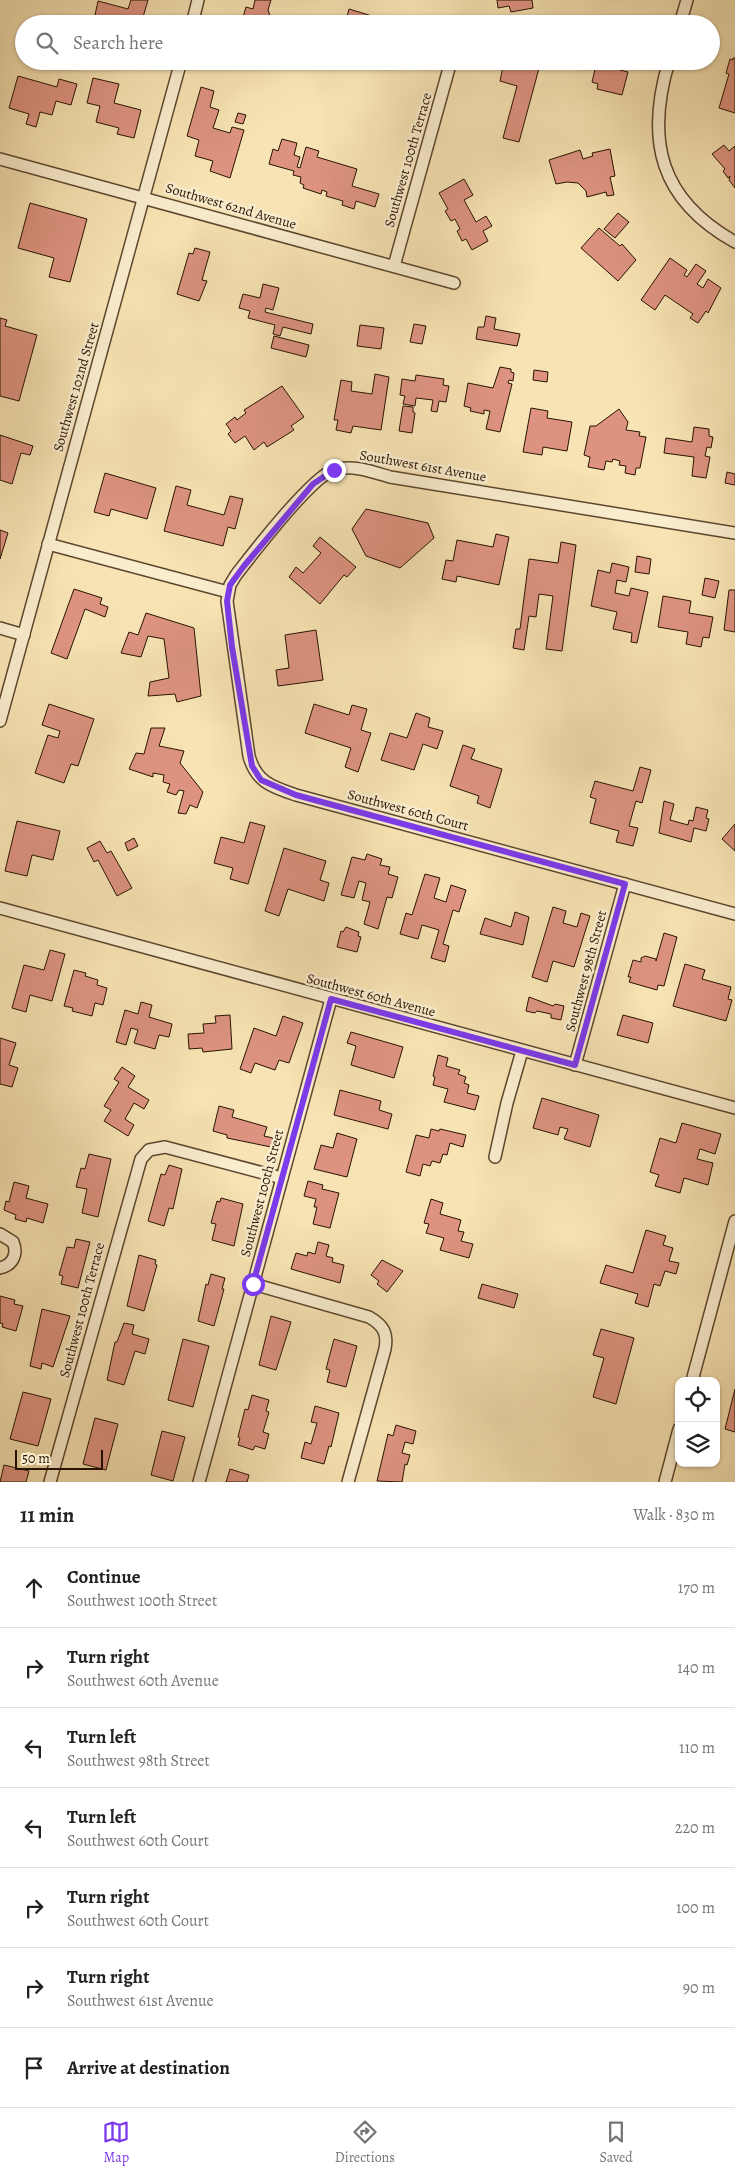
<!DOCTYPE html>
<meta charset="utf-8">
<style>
:root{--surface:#fff;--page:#f2f2f2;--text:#222;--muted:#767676;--line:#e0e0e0;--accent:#7c3aed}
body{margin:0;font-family:Alegreya,serif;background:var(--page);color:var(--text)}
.controls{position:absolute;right:15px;bottom:15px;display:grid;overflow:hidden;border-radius:10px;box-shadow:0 1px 4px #0004}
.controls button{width:45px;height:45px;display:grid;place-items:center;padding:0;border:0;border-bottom:1px solid var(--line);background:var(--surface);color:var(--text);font:25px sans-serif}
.scale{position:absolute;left:15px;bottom:12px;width:88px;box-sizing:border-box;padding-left:5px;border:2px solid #281302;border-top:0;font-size:14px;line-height:18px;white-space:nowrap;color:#281302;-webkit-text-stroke:4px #faedce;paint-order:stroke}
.stop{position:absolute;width:15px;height:15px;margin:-11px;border:4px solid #7c3aed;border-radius:50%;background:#fff}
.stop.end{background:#7c3aed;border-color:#fff;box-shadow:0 1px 5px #0008}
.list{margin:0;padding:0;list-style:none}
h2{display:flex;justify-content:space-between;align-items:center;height:65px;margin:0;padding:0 20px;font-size:21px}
h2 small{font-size:16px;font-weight:400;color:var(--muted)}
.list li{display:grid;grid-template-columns:32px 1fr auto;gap:15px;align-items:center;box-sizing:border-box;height:80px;padding:0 20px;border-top:1px solid var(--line)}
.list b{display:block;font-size:19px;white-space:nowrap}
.list p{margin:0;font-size:16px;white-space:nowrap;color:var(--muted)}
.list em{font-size:16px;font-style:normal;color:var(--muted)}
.icon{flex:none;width:28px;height:28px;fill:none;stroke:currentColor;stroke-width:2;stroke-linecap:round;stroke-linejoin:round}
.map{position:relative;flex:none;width:735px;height:1482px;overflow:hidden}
.search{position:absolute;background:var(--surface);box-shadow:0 1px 4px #0004;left:15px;right:15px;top:15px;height:55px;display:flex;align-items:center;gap:12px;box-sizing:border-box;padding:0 18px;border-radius:28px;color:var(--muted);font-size:19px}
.sheet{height:625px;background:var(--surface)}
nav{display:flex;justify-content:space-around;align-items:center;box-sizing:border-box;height:70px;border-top:1px solid var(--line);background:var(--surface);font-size:14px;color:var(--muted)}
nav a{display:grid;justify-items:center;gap:2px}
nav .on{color:var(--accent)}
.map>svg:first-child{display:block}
</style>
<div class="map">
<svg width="735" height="1482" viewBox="0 0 735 1482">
<rect width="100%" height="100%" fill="#f7e3b3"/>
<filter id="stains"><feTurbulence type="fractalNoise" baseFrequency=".004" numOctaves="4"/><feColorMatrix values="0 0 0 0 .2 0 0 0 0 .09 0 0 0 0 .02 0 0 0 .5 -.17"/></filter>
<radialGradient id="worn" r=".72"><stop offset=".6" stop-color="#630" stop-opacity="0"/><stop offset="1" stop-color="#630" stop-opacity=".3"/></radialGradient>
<!-- building -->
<g fill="#dd9380" stroke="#281302">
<path d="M131 0H148L141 24H129L95 15 98 1 128 9Z"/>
<path d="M255 0H271L268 10 273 24H241L246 7 253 9Z"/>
<path d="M497 0H532L533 8 511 12 509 6 498 8Z"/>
<path d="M349 9 382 19 381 22 385 23 386 20 393 24H345Z"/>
<path d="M733 58H735V113L719 108 729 74 726 73 730 59 733 60Z"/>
<path d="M363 61H389L387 70Z"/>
<path d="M515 61H541L519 142 503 138 517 86 500 81 503 66 513 69Z"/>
<path d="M597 61 622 63 620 70 628 72 622 95 597 89 598 84 592 82Z"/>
<path d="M18 76 57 87 59 79 77 84 71 105 56 101 52 115 40 112 36 127 26 124 29 114 9 108Z"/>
<path d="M93 78 119 84 114 103 141 110 134 138 117 134 119 128 96 122 100 106 87 103Z"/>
<path d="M201 87 214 91 210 107 219 110 213 128 230 133 232 127 244 130 230 178 210 171 213 161 195 156 199 140 187 136Z"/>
<path d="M238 113 246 115 243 124 235 122Z"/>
<path d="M282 139 297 143 294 155 300 157 297 167 300 168 306 147 319 151 317 157 357 169 352 186 379 194 375 207 356 201 354 209 342 205 343 201 326 196 327 192 322 190 321 194 303 188 304 185 300 183 301 177 293 175 294 171 269 164 273 149 278 151Z"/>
<path d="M724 145 729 151 735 146V188L729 180 730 176 728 178 723 171 725 169 712 154Z"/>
<path d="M610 149 615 176 610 177 614 195 607 196 606 192 587 197 586 191 578 183 567 182 556 184 549 160 580 150 583 159 593 156 592 153Z"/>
<path d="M464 179 473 195 464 200 476 222 486 216 492 226 483 231 488 241 472 250 466 239 462 241 457 231 460 229 455 219 451 221 445 211 448 209 439 193Z"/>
<path d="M30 203 87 219 70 282 49 277 54 258 18 248Z"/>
<path d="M618 213 629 222 615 238 604 229Z"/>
<path d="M599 228 620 246 622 244 636 260 618 281 581 248Z"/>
<path d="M195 248 210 252 202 280 207 281 199 301 177 294 189 253 193 254Z"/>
<path d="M670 258 687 270 684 275 687 277 696 264 706 271 697 284 703 288 708 279 721 288 708 313 706 311 698 323 690 318 693 314 665 295 655 310 641 300Z"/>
<path d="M263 284 279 288 273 310 266 308 265 312 313 324 311 334 283 327 280 336 273 334 275 325 248 318 250 311 239 308 243 294 260 298Z"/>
<path d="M486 316 496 318 494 329 520 334 517 346 476 339 478 327H484Z"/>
<path d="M0 318 7 320 5 326 37 335 19 401 0 396Z"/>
<path d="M414 324 426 326 422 344 410 342Z"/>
<path d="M360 325 384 328 381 349 357 346Z"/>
<path d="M274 336 309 345 306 357 271 348Z"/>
<path d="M500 367 511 369V372L514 373 513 381 509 380 508 383 512 384 500 432 486 429 490 411 484 410V414L470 411 471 408 464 406 468 383 493 388Z"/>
<path d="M534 370 548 372 547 382 533 380Z"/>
<path d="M375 374 389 377 381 430 353 426 351 433 336 430 338 420H334L341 380 352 382 351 391 372 394Z"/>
<path d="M416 375 444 379 443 385 449 386 446 402 439 401 437 412 431 411 433 400 416 398 415 406 403 404 405 396 400 395 402 379 415 381Z"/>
<path d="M282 386 304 417 291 426 294 430 267 447 264 442 254 450 245 436 235 443 228 434 231 431 226 424 235 417 237 420 246 413 244 410Z"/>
<path d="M403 406 413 407V412L415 413 412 433 399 431Z"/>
<path d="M531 408 548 411 547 418 572 422 567 451 543 447 542 455 523 452Z"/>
<path d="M619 409 628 422 626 430 640 432 639 436 646 437 640 468H636L635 475 625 473 626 466 619 465 620 461 613 459 612 462 606 461 604 470 588 467 590 457 584 455 590 426H596Z"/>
<path d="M694 427 709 429V436L713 437 711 448 707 447 705 456 710 457 706 478 692 476 694 457 664 453 666 438 692 442Z"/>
<path d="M0 435 33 446 30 455 21 453 12 484 0 480Z"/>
<path d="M727 472 735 474V485L725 483Z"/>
<path d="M105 473 156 488 147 519 111 509 109 516 94 512Z"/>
<path d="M176 486 191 490 187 505 224 515 230 496 243 499 235 529 228 527 223 546 164 531Z"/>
<path d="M366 509 428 523 434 538 400 568 366 556 352 529Z"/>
<path d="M0 530 8 533 0 559Z"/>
<path d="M496 534 509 537 499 585 457 576 456 582 442 579 446 560 453 561 457 540 493 547Z"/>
<path d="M320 537 356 567 347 577 344 575 320 604 289 577 296 567 303 573 321 553 313 546Z"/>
<path d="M561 542 576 545 562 651 546 649 553 596 539 594 536 617 529 616 524 650 513 648 516 629H520L529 559 558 563Z"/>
<path d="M637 556 651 559 649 574 635 572Z"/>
<path d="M612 563 629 567 626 582 617 580 615 593 629 596 631 588 648 592 637 643 631 642 632 633 613 629 617 612 591 606 598 570 610 573Z"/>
<path d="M705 578 719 581 715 598 702 595Z"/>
<path d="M74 589 102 598 100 604 108 607 105 617 85 609 67 659 51 653Z"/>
<path d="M729 590H735V632L724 630Z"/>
<path d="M663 596 691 601 689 613 713 617 709 638 703 637 701 647 686 644 688 632 658 627Z"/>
<path d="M146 613 194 628 201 696 177 702 175 694 148 696 150 682 169 678 164 639 148 636 141 657 121 653 129 632 138 635Z"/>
<path d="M316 630 323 680 278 686 276 670 289 668 285 635Z"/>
<path d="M49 704 94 719 78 766 71 764 64 783 35 773 48 735 58 738 60 731 42 725Z"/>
<path d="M314 704 349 715 352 705 367 709 361 730 371 733 358 772 345 767 351 748 305 733Z"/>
<path d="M416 713 430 718 428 727 443 731 437 749 423 744 414 770 381 760 390 733 407 738Z"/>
<path d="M151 728H165L159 746 184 751 180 763 203 792 197 808 190 805 186 814 178 813 184 791 179 790 176 795 167 792 170 784 163 782 164 775 153 773V777L129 769 136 753 144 754Z"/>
<path d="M463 745 475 749 471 759 502 769 490 808 477 803 479 796 450 786Z"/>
<path d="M640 767 651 770 642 803 636 801 629 826 638 828 633 846 616 842 619 831 590 823 596 799 590 797 595 781 633 791Z"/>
<path d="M664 801 674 804 670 820 688 825 689 820 693 821 696 807 708 810 706 818 709 819 706 831 694 828 691 842 659 833Z"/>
<path d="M17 821 60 831 53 860 32 855 27 876 5 871Z"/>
<path d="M250 822 265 826 248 884 230 879 233 868 214 863 221 837 244 843Z"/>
<path d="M735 824V851L722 839Z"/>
<path d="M134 838 138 846 128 851 125 843Z"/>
<path d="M100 841 107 853 111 851 132 888 117 896 98 860 94 862 87 848Z"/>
<path d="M284 848 326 861 320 880 329 883 324 901 288 889 279 916 265 911Z"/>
<path d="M367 854 382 859 380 865 390 867 388 874 398 877 392 898 387 897 378 929 364 924 370 902 362 900 366 883 359 881 354 898 341 895 352 857 365 860Z"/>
<path d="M425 874 440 878 434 898 446 902 451 885 466 890 459 912 453 910 443 944 449 946 445 962 431 958 439 930 422 925 418 939 400 934 406 913 412 915Z"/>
<path d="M553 907 566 911 563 923 577 927 581 913 590 916 574 967 553 961 547 982 532 977Z"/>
<path d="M515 912 529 917 523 945 480 934 485 918 511 927Z"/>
<path d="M346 927 359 932 358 936 361 937 357 952 337 947 341 931 343 932Z"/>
<path d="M664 933 677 937 664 986 658 985 657 990 629 982 631 977H628L633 960 641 962V958L645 956 656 959V961Z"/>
<path d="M50 950 65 954 52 1001 30 995 26 1012 12 1008 24 965 44 970Z"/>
<path d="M685 964 705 970 702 979 731 987 728 999 732 1000 726 1021 673 1006Z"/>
<path d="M74 970 86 973 85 976 98 980 97 985 107 988 103 1005 95 1003 92 1016 72 1011 73 1008 64 1006Z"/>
<path d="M529 997 553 1006 555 1004 564 1006 561 1020 551 1018V1014L537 1011 535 1013 526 1011Z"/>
<path d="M141 1002 152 1005 149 1017 172 1024 169 1037 159 1035 155 1049 134 1043 138 1030 131 1028 126 1045 116 1042 125 1010 138 1014Z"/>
<path d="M230 1015 232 1049 203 1052 202 1048 189 1049 188 1034 204 1033 203 1024 216 1023 215 1016Z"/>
<path d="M623 1015 653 1023 648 1043 617 1035Z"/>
<path d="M283 1016 303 1023 289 1063 279 1060 275 1070 255 1063 251 1073 240 1069 254 1028 276 1036Z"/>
<path d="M351 1032 403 1047 394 1078 351 1065 356 1046 347 1043Z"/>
<path d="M0 1038 16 1043 9 1065 18 1068 12 1087 0 1084Z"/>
<path d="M438 1055 448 1058 446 1066 460 1070 458 1074 466 1077 464 1083 469 1085 467 1093 479 1096 475 1110 444 1102 448 1089 433 1085 435 1077 433 1076Z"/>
<path d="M122 1067 135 1076 128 1087 149 1100 144 1109 134 1103 125 1119 134 1125 128 1136 104 1121 111 1110 104 1106 119 1082 114 1079Z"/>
<path d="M340 1090 381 1101 379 1110 392 1114 388 1129 334 1115Z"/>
<path d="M542 1098 599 1115 590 1147 564 1139 568 1129 560 1127 558 1135 533 1128Z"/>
<path d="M219 1106 234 1110 232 1117 267 1127 264 1136 273 1138 271 1147 227 1138V1135L213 1131Z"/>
<path d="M682 1123 721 1134 715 1154 700 1149 697 1159 713 1163 708 1185 684 1178 680 1193 655 1186 659 1175 650 1172 660 1138 676 1143Z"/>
<path d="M431 1129 439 1131 440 1129 466 1135 463 1147 450 1143 447 1155 443 1154 440 1163 432 1161 430 1166 423 1164 420 1176 406 1172 416 1135 429 1138Z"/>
<path d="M337 1133 357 1139 347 1177 314 1169 321 1145 333 1148Z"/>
<path d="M89 1154 111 1159 98 1217 82 1213 87 1189 76 1187 81 1168 85 1169Z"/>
<path d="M169 1165 182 1169 173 1209 169 1208 164 1226 148 1221 161 1174 165 1175Z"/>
<path d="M308 1181 323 1185 322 1189 339 1193 330 1228 313 1224 317 1207H314L316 1199 304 1196Z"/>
<path d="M14 1182 29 1186 26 1198 48 1204 43 1223 27 1218 26 1222 15 1219 16 1215 4 1210 6 1201 9 1202Z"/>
<path d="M221 1198 243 1204 234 1246 212 1240 216 1224 211 1223 217 1201 220 1202Z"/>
<path d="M431 1199 443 1203 440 1214 461 1220 458 1231 464 1232 461 1241 473 1244 469 1258 440 1250 444 1238 426 1233 429 1224 424 1223Z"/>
<path d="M646 1230 666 1236 663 1245 673 1248 669 1261 679 1263 676 1274 665 1271 660 1286 654 1284 648 1307 635 1303 638 1294 600 1283 606 1265 633 1273Z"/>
<path d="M76 1239 90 1242 78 1288 61 1284 63 1276 59 1275 67 1247 74 1248Z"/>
<path d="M318 1242 329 1245 326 1256 333 1258 332 1262 344 1265 340 1283 291 1269 296 1253 307 1256 308 1252 315 1254Z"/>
<path d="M139 1255 156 1260 155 1264 157 1265 144 1311 127 1306Z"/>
<path d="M382 1260 403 1271 387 1292 377 1284 379 1281 371 1275Z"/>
<path d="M211 1274 225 1278 222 1289H224L214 1326 198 1321 206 1284 208 1285Z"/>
<path d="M482 1284 518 1294 514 1308 478 1298Z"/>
<path d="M0 1296 15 1300 14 1304 23 1306 16 1331 2 1327 3 1324 0 1323Z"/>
<path d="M42 1309 70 1316 53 1367 42 1363 41 1369 30 1366Z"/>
<path d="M271 1316 291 1322 276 1370 259 1365Z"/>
<path d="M124 1323 134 1325 132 1334 149 1339 145 1354 135 1351 124 1385 107 1380 115 1342H117Z"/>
<path d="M601 1329 634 1338 616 1404 593 1397 604 1358 593 1355Z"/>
<path d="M183 1339 209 1346 193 1407 168 1400Z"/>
<path d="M334 1339 357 1346 346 1387 327 1382 330 1370 326 1369Z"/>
<path d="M735 1389V1432L725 1429Z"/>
<path d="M23 1392 51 1399 38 1446 10 1439Z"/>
<path d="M252 1395 269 1400 266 1411 269 1412 263 1432 269 1434 265 1449 255 1446 253 1450 238 1445 240 1438 238 1437 245 1409 248 1410Z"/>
<path d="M315 1406 339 1413 331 1447 329 1446 324 1464 301 1458 305 1442 311 1444 317 1423 311 1422Z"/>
<path d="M95 1418 118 1424 106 1470 83 1464Z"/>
<path d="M396 1425 416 1431 413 1444 405 1442 402 1453 410 1455 407 1465 405 1464 402 1482 377 1481 388 1434 393 1436Z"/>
<path d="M162 1431 185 1437 173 1481 151 1475Z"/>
<path d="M4 1465 29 1471 26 1482H0Z"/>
<path d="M230 1469 249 1475 247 1482H226Z"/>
</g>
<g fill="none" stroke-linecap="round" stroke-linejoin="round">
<defs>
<g id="minor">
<path d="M192 24 198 0"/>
<path d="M680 24 687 0"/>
<path d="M669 61C645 141 660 200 735 242"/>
<path d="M0 159 454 283"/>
<path d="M394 266 451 61"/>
<path d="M735 533 390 477C373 472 352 464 334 470 312 476 253 553 236 575L230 585 227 601 249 756C256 782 272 787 296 795L735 914"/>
<path d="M48 544 228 592"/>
<path d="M0 628 24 635"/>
<path d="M0 721 181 61"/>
<path d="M0 908 735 1108"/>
<path d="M575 1065 625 884"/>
<path d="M495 1157 507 1103 522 1051"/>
<path d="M0 1234 13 1242C18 1254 13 1265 0 1268"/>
<path d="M253 1284 369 1317C383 1325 388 1333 385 1349L348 1482"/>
<path d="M692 1381 735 1221"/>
<path d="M50 1482 141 1159 149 1150 165 1147 282 1178"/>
<path d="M199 1482 331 999"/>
<path d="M665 1482 679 1429"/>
</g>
</defs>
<!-- minor casing -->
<use href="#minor" stroke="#5c472e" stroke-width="14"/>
<!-- minor -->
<use href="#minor" stroke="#faedce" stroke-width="11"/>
</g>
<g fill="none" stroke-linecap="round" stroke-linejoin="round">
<!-- route -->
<path stroke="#7c3aed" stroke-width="6" d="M253 1284 331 999 575 1065 625 884 296 795 261 780 252 766 232 647 227 601 230 585 244 566 313 484 334 470"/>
</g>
<g text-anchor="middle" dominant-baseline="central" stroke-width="5" stroke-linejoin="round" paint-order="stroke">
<!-- street labels -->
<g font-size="14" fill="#281302" stroke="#faedce">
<text transform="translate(408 160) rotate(-74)">Southwest 100th Terrace</text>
<text transform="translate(231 206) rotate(16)">Southwest 62nd Avenue</text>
<text transform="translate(76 387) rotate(-74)">Southwest 102nd Street</text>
<text transform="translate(423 466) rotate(10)">Southwest 61st Avenue</text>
<text transform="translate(408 810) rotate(15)">Southwest 60th Court</text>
<text transform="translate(586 971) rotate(-75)">Southwest 98th Street</text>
<text transform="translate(371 995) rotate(15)">Southwest 60th Avenue</text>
<text transform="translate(262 1193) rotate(-75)">Southwest 100th Street</text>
<text transform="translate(82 1310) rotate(-75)">Southwest 100th Terrace</text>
</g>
</g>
<rect width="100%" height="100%" filter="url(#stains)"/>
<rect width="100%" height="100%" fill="url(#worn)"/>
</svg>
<div class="controls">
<button><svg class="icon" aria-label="locate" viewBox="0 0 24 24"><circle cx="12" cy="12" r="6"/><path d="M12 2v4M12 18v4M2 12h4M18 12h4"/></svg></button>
<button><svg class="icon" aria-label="layers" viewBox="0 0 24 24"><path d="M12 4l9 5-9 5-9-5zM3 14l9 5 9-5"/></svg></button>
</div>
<div class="scale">50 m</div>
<div class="stop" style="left:253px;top:1284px"></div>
<div class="stop end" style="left:334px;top:470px"></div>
<div class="search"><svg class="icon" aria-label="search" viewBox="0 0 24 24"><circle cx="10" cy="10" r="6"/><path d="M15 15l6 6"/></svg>Search here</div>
</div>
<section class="sheet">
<h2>11 min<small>Walk · 830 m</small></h2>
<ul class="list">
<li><svg class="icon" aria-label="ahead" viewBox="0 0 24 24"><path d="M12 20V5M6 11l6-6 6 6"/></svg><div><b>Continue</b><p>Southwest 100th Street</p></div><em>170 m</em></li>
<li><svg class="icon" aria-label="right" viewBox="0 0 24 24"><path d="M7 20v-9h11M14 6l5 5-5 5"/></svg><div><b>Turn right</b><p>Southwest 60th Avenue</p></div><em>140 m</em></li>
<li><svg class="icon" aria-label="left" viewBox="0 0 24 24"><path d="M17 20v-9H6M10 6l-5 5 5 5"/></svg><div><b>Turn left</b><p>Southwest 98th Street</p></div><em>110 m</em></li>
<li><svg class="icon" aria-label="left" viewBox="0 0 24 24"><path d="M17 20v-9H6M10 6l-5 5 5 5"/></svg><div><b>Turn left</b><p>Southwest 60th Court</p></div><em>220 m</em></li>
<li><svg class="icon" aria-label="right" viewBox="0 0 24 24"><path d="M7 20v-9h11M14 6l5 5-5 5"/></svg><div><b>Turn right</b><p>Southwest 60th Court</p></div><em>100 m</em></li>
<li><svg class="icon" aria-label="right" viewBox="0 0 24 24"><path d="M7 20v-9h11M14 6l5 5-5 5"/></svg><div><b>Turn right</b><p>Southwest 61st Avenue</p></div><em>90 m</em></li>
<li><svg class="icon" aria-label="arrive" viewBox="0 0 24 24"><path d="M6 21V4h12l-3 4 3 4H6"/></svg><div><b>Arrive at destination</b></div></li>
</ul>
</section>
<nav>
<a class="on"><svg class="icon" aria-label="map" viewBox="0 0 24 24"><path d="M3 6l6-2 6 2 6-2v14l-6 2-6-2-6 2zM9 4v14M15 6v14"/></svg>Map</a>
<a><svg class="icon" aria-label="directions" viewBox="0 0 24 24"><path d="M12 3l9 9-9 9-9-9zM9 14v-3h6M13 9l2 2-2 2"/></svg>Directions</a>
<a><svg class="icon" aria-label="saved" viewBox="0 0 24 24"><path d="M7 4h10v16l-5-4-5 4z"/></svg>Saved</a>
</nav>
